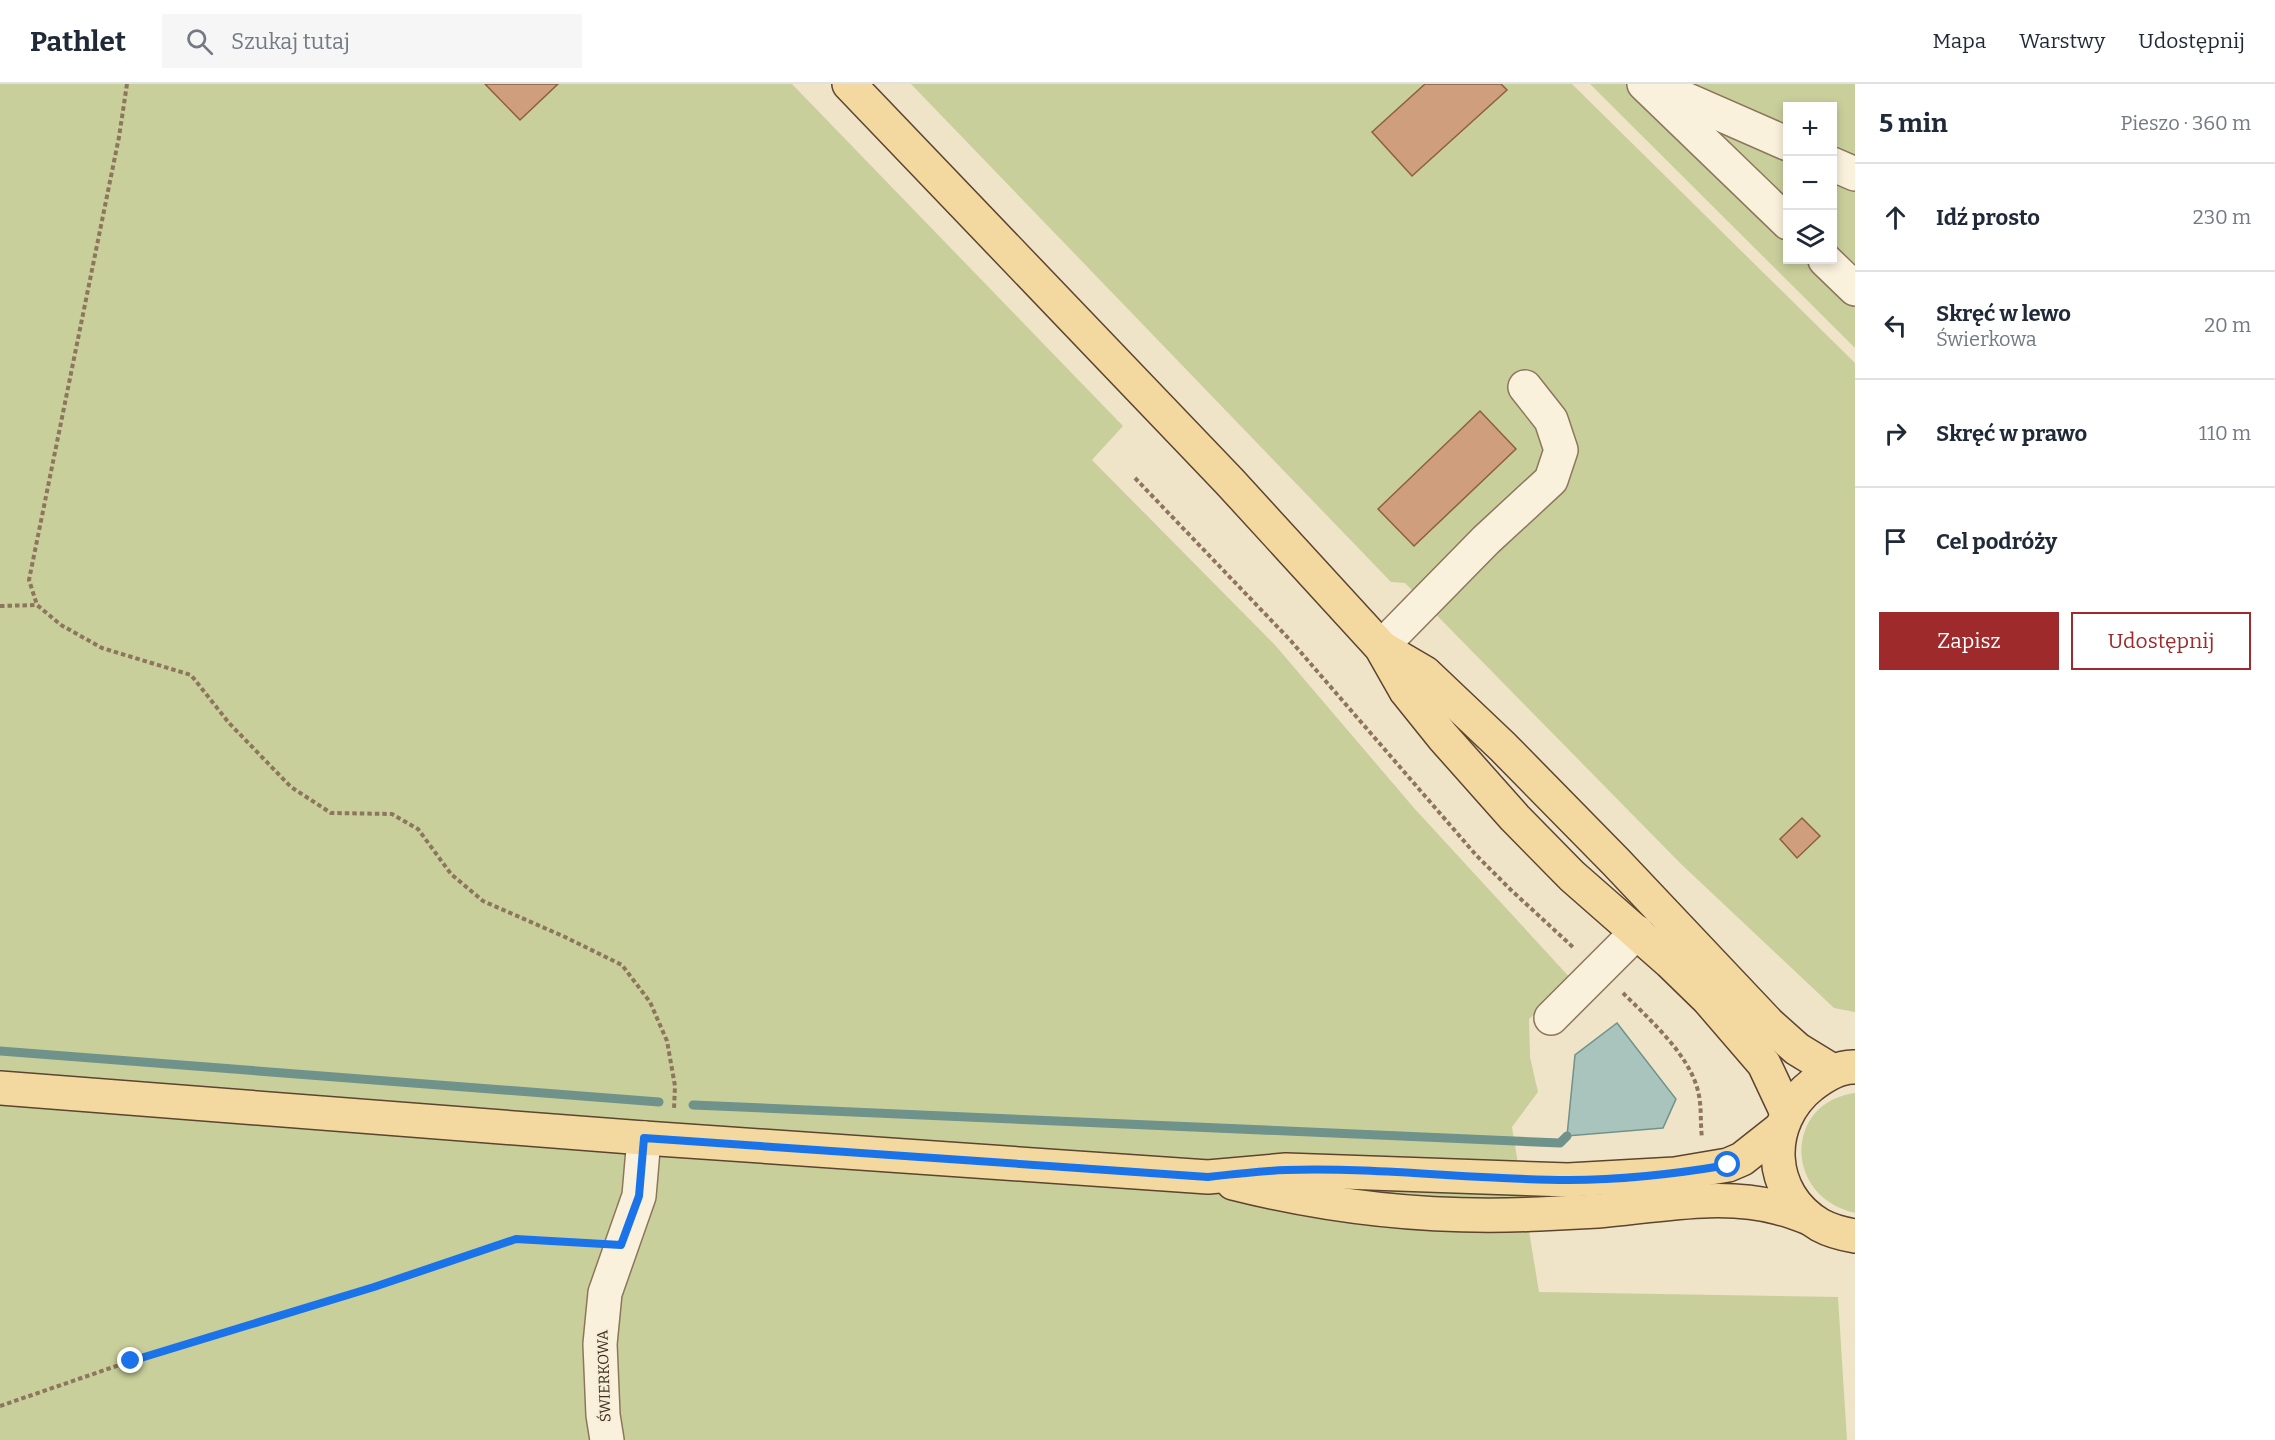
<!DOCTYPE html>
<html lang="pl">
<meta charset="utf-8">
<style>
:root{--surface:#fff;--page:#f6f6f7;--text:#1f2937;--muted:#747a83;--line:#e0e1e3;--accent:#9e2a2b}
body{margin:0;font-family:Bitter,serif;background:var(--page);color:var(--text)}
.controls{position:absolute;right:18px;top:18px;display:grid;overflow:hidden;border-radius:0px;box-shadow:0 3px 9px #0003}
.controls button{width:54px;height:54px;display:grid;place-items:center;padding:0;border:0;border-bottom:2px solid var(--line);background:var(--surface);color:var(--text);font:30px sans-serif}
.stop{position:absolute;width:18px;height:18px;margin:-14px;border:4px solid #1a73e8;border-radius:50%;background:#fff}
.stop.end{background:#1a73e8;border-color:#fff;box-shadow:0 2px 6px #0008}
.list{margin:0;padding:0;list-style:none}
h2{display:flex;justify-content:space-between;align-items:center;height:78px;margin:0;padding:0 24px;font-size:26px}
h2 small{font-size:20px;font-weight:400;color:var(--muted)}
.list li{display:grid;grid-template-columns:39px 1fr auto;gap:18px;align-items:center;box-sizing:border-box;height:108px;padding:0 24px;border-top:2px solid var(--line)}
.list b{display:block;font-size:22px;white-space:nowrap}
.list p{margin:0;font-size:20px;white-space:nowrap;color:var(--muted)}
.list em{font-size:20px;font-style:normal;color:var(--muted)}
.actions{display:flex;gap:12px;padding:18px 24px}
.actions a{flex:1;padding:14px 0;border:2px solid var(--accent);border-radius:0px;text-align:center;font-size:21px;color:var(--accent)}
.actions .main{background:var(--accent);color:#fff}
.icon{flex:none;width:33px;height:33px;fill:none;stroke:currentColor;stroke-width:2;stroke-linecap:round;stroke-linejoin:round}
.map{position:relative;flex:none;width:1855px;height:1356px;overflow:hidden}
header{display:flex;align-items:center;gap:36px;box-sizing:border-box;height:84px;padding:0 30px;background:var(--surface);border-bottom:2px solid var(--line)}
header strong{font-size:28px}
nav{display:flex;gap:33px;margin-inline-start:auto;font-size:21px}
.search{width:420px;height:54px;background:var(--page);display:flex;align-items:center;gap:15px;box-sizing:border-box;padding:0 21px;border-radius:0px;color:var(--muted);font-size:22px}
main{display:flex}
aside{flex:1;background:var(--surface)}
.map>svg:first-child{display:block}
</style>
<header>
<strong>Pathlet</strong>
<div class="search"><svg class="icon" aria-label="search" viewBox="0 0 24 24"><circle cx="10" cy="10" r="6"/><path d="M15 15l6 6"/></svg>Szukaj tutaj</div>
<nav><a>Mapa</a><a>Warstwy</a><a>Udostępnij</a></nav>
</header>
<main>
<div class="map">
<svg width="1855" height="1356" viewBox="0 0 1855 1356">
<rect width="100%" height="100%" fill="#f0e4c8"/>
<!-- green -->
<g fill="#c9cf9b" fill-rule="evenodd">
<path d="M0 0H792L1123 342 1092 376 1275 561 1414 724 1573 897 1529 935 1530 973 1538 1008 1512 1043 1539 1208 1838 1213 1847 1356H0Z"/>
<path d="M911 0H1572L1855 279V928L1834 924 1680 779 1405 499 1391 498Z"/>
<path d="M1590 0H1855V264ZM1788 22H1832V176H1788Z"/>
<path d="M1855 1009V1129C1783 1113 1784 1018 1855 1009Z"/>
</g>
<!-- water -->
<path fill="#a9c4bc" stroke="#6f938a" stroke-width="1.5" d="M1617 939 1676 1015 1663 1044 1567 1052 1575 971Z"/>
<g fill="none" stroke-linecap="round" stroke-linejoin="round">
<!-- stream -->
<g stroke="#6f938a" stroke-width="9">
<path d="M0 967 659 1018"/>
<path d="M693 1021 1560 1059 1567 1052"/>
</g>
</g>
<!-- building -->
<g fill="#cf9f7d" stroke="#8d5f41" stroke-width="1.5">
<path d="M485 0H558L520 36Z"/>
<path d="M1425 0H1501L1507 6 1412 92 1372 48Z"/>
<path d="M1480 327 1516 365 1414 462 1378 425Z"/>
<path d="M1802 734 1820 752 1797 774 1780 755Z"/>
</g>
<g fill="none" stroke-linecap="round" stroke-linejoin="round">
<defs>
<g id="minor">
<path d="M1644 0 1788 139"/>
<path d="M1658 3 1788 60"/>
<path d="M1832 80 1855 90"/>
<path d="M1825 176 1855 205"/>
<path d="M1381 563 1486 456 1551 396 1561 366 1551 336 1525 303"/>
<path d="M1551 934 1637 848"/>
<path d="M607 1356 603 1331 600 1260 605 1209 639 1112 644 1054"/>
</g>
<g id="major">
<path d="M849 0 1229 397 1381 563 1406 607 1443 653 1515 734 1572 792 1670 878 1708 915 1764 980 1787 1029"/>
<path d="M1384 565 1425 589 1503 663 1616 778 1769 940 1797 965 1833 987"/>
<path d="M1853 983C1838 983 1824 992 1812 1001 1764 1039 1767 1110 1820 1141 1831 1147 1843 1150 1855 1152"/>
<path d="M0 1004 644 1054 1208 1093 1286 1086 1568 1096 1675 1090 1728 1081 1742 1075 1780 1045"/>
<path d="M1233 1099C1332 1124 1437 1135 1539 1130 1559 1129 1579 1128 1598 1127 1656 1122 1723 1108 1779 1124 1789 1126 1799 1130 1809 1134"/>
</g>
</defs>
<!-- minor casing -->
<use href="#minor" stroke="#8d765c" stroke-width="36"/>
<!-- major casing -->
<use href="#major" stroke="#5b4430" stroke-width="36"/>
<!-- path -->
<g stroke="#8d765c" stroke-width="4" stroke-dasharray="4.5 3" stroke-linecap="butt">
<path d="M127 0 119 53 29 496 37 521 61 541 102 564 191 591 229 639 291 703 331 729 392 730 418 745 451 790 483 817 565 853 622 881 650 918 667 957 675 1002 674 1025"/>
<path d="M1135 394 1291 557 1476 771 1511 806 1575 865"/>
<path d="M0 522 37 521"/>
<path d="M1623 909C1649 935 1689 970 1698 1007 1702 1023 1700 1038 1702 1054"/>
<path d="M0 1322 131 1277 374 1203 516 1155 588 1159"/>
</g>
<!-- minor -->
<use href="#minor" stroke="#faf1dc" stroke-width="33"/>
<!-- major -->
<use href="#major" stroke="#f3d9a0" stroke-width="33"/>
</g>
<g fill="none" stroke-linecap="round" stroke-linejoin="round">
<!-- route -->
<path stroke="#1a73e8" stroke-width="8" d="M131 1277 374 1203 516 1155 621 1161 639 1112 644 1054 1208 1093C1234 1090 1260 1087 1286 1086 1380 1083 1475 1096 1569 1096 1623 1096 1675 1090 1728 1081"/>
</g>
<g text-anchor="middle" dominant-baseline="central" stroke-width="4.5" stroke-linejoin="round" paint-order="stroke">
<!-- street labels -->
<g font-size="15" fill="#3d2e20" stroke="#f7eed8">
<text transform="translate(604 1292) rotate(-92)">ŚWIERKOWA</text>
</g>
</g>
</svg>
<div class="controls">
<button>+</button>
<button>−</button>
<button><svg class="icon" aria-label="layers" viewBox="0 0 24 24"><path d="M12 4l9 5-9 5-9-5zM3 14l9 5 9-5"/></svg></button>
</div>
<div class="stop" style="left:1728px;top:1081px"></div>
<div class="stop end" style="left:131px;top:1277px"></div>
</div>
<aside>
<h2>5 min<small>Pieszo · 360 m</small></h2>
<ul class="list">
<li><svg class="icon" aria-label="ahead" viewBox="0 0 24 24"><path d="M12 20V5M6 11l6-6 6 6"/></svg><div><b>Idź prosto</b></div><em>230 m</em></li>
<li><svg class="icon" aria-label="left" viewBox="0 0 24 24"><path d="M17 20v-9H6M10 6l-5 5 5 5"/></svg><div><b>Skręć w lewo</b><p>Świerkowa</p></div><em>20 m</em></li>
<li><svg class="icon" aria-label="right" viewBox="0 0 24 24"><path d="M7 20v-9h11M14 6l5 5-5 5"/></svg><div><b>Skręć w prawo</b></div><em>110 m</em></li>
<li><svg class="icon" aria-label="arrive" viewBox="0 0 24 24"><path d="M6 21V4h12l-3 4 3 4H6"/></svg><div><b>Cel podróży</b></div></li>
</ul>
<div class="actions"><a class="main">Zapisz</a><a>Udostępnij</a></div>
</aside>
</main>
